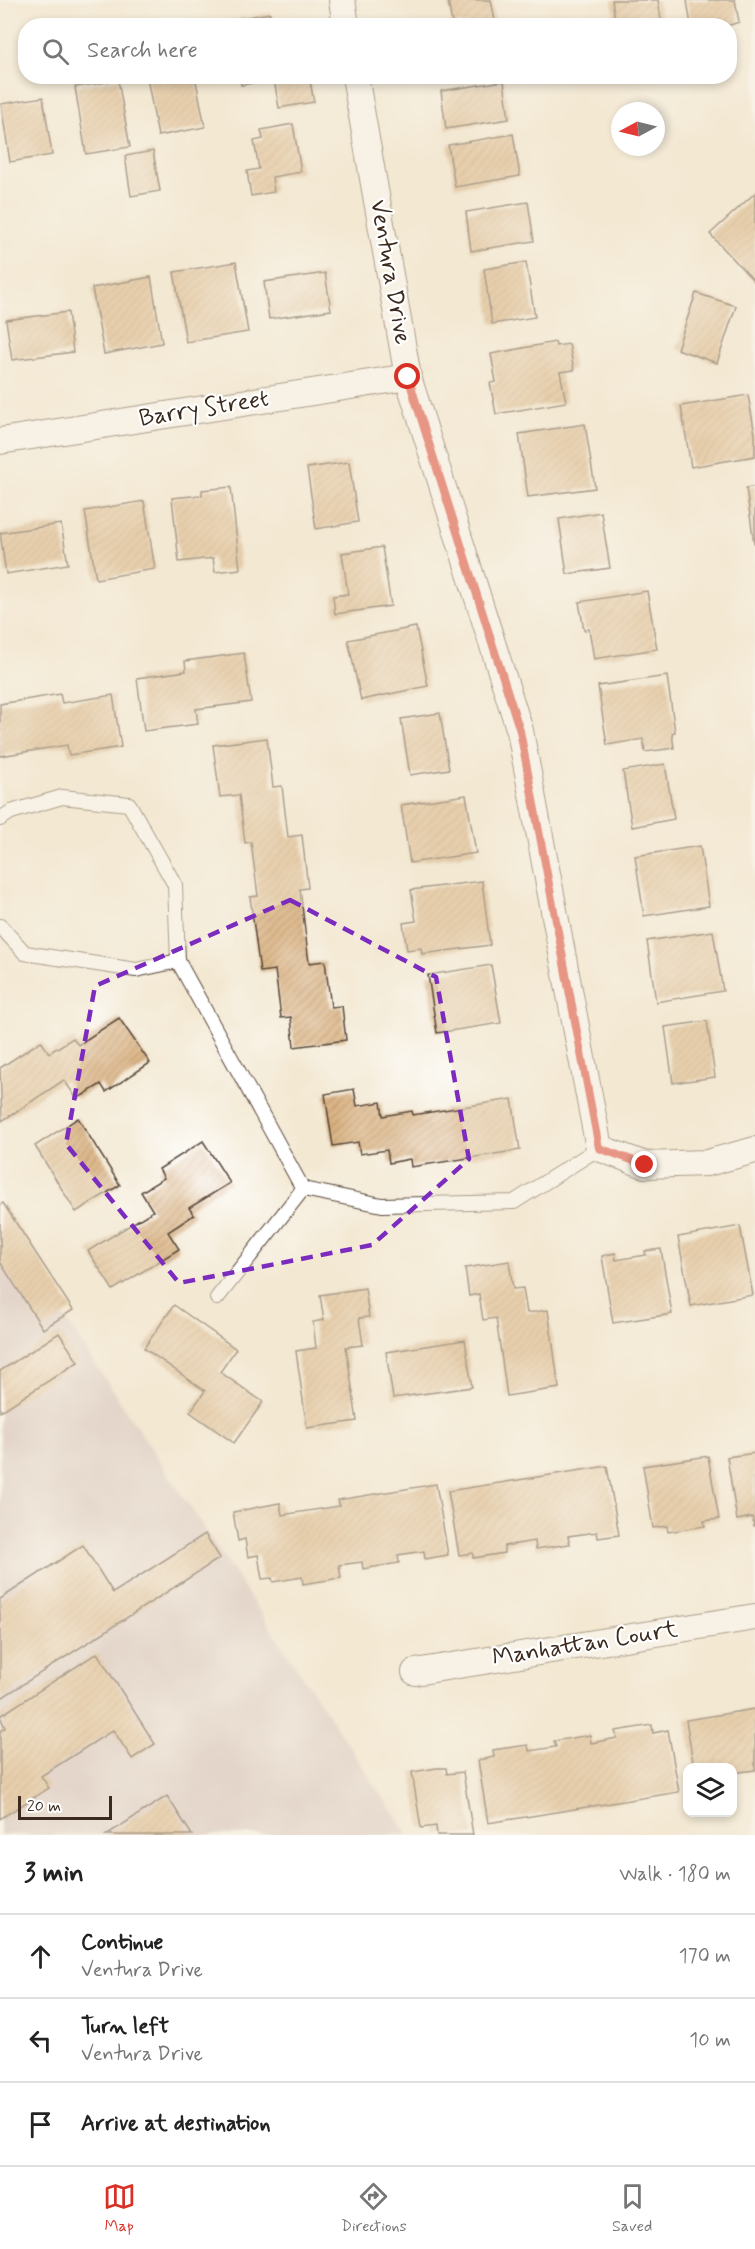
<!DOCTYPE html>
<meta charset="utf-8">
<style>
:root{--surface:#fff;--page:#f6f6f6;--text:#222;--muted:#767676;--line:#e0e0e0;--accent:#d93025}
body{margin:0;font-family:Mynerve,sans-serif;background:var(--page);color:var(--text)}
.controls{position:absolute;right:18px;bottom:18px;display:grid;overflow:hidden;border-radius:12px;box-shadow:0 3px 9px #0003}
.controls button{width:54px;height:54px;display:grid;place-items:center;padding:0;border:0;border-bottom:2px solid var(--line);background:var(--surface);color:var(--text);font:30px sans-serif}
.compass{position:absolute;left:611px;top:102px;width:54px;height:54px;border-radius:50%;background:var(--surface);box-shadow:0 3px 9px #0003;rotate:263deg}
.scale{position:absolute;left:18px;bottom:15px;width:94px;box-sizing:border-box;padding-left:6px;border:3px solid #3b2a1e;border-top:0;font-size:16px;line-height:21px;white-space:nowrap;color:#3b2a1e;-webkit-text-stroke:4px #fff;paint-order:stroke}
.stop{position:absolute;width:18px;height:18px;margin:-14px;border:4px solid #d93025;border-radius:50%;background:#fff}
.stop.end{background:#d93025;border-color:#fff;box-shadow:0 2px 6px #0008}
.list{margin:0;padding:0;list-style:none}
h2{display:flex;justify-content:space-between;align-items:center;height:78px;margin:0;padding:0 24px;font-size:26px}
h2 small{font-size:20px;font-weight:400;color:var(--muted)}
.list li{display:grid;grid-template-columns:39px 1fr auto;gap:18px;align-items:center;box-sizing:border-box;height:84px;padding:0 24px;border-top:2px solid var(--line)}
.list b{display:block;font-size:22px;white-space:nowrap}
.list p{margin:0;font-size:20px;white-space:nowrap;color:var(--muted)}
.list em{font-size:20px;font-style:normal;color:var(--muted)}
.icon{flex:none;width:33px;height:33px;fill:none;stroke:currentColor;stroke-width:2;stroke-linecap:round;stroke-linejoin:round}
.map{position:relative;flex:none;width:755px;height:1835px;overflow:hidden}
.search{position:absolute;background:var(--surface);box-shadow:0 3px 9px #0003;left:18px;right:18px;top:18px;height:66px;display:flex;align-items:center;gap:15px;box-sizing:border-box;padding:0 21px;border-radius:24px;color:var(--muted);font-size:22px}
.sheet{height:330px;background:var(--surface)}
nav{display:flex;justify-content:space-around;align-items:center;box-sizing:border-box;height:84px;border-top:2px solid var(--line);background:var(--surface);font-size:16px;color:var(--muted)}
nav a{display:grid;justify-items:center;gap:3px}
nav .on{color:var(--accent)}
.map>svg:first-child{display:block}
</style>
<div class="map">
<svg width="755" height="1835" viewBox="0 0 755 1835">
<defs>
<pattern id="building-hatch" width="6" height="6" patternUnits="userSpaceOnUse" patternTransform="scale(1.5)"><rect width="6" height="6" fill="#dab17e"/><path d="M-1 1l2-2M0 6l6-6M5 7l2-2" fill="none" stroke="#b29067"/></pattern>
</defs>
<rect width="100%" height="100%" fill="#fff"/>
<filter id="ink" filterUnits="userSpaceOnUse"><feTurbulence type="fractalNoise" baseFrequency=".0167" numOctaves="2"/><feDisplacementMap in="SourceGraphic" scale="12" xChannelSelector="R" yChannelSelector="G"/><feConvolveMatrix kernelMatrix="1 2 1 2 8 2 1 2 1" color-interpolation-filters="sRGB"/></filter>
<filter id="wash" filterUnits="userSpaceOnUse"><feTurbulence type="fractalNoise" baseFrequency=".008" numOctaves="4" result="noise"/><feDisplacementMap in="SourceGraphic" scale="24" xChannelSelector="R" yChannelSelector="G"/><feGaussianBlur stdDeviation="1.35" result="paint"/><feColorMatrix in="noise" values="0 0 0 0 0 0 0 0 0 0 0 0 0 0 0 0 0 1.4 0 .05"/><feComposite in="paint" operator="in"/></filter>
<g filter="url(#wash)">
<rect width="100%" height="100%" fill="#f3e8d2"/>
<!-- industrial -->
<path fill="#d2bfc0" d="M0 1221 408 1835H0Z"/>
<g id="blocks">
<!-- building -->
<g fill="url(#building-hatch)">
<path d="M448 0H491L496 26 452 24Z"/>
<path d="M612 0H658L662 26H616Z"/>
<path d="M687 0H735L739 22 727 26H691Z"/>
<path d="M270 13 272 26H217L216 23Z"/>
<path d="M195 76 205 127 158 136 147 78Z"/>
<path d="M240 76H309L314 102 279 108 274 79 241 85Z"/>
<path d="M118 80 130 147 86 154 75 87Z"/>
<path d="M504 81 509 119 446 129 441 91Z"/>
<path d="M43 97 52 155 10 162 1 104Z"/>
<path d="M293 124 301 172 272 177 274 192 251 196 247 171 259 169 254 141 263 139 261 130Z"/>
<path d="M513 134 520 176 455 187 448 145Z"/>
<path d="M153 151 160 191 131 196 125 156Z"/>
<path d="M755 193V282L710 234Z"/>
<path d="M528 202 534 241 471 251 466 212Z"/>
<path d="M236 262 248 332 186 342 174 272Z"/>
<path d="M526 262 535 317 492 324 484 269Z"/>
<path d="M325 273 331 310 269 319 264 282Z"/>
<path d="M151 277 162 343 104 354 92 288Z"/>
<path d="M696 293 736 306 717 363 677 349Z"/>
<path d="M68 312 73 352 12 360 6 320Z"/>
<path d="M555 342 556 346 569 344 574 370 560 372 566 402 496 414 490 383 496 382 491 354Z"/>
<path d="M748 395 755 434V456L691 467 681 406Z"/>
<path d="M585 424 595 488 528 497 519 434Z"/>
<path d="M349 462 358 522 316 529 307 468Z"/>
<path d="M755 486V543H754L746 488Z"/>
<path d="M231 487 240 569 215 572 213 558 179 562 172 498 202 495V490Z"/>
<path d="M144 501 155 569 96 579 85 511Z"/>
<path d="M601 512 610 568 567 574 559 519Z"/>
<path d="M61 524 68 564 6 574 0 533Z"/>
<path d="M382 547 391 606 335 614 333 596 348 594 342 553Z"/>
<path d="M647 591 657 649 594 659 589 629 584 630 579 602Z"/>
<path d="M416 627 428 686 361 700 348 640Z"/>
<path d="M244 653 251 702 196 709 198 724 144 731 137 678 186 671 185 661Z"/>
<path d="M667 676 675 732 672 733 674 748 645 752 643 739 607 745 598 686Z"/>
<path d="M60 694 62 703 113 695 121 747 69 755 67 745 0 756V704Z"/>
<path d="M440 713 449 769 410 775 401 719Z"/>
<path d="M267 738 273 787 282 786 288 837 302 835 308 888 300 889 309 963 325 961 331 1007 342 1006 346 1040 294 1047 291 1017 281 1018 275 970 260 972 250 897 258 896 251 842 245 843 239 795 220 797 213 745Z"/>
<path d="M665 764 674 819 632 827 623 771Z"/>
<path d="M466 795 476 853 410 863 401 805Z"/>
<path d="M700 846 709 906 644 916 635 856Z"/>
<path d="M482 881 490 945 422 954 421 948 407 950 403 923 416 921 411 890Z"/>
<path d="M713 931 723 991 656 1002 647 941Z"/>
<path d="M491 965 501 1023 437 1033 428 975Z"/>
<path d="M119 1018 150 1063 106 1092 101 1084 77 1099 64 1080 2 1121 0 1068 41 1041 49 1053 73 1038 78 1045Z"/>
<path d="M707 1021 715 1077 673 1083 665 1027Z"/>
<path d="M354 1089 357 1106 381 1102 383 1116 412 1111 413 1115 512 1099 520 1150 411 1167 410 1159 389 1163 387 1150 360 1154 358 1142 333 1146 325 1094Z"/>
<path d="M78 1118 120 1185 76 1212 35 1146Z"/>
<path d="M203 1141 230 1183 189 1208 194 1215 168 1232 179 1249 113 1290 88 1251 153 1211 141 1192 164 1178 159 1169Z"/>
<path d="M3 1203 73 1310 43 1329 0 1262V1205Z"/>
<path d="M740 1226 753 1295 691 1306 678 1237Z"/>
<path d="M661 1249 672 1314 613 1323 602 1256 615 1253 616 1260 646 1255 645 1251Z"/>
<path d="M509 1261 513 1289 523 1288 527 1313 548 1310 559 1388 507 1396 496 1318 483 1320 479 1294 469 1296 465 1268Z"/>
<path d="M365 1288 369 1317 359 1318 363 1345 346 1347 357 1421 307 1428 296 1351 316 1348 313 1322 324 1320 320 1295Z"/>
<path d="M174 1305 236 1349 220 1372 263 1402 234 1443 190 1412 205 1391 144 1348Z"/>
<path d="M59 1333 78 1362 0 1412V1371Z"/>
<path d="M465 1340 472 1387 393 1398 386 1352Z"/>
<path d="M755 1453V1526H754L752 1517 737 1520 727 1457Z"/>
<path d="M708 1456 719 1519 704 1521 705 1526 668 1532 667 1526 653 1528 643 1466Z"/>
<path d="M607 1466 619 1535 598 1538 597 1532 568 1536 570 1544 536 1549 535 1541 504 1546V1553L473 1558V1553L459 1555 448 1491Z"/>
<path d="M436 1484 448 1555 425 1559 424 1551 398 1555 399 1563 363 1569 362 1562 339 1565 341 1578 303 1584 302 1577 273 1582 272 1578 262 1579 258 1555 248 1557 245 1539 238 1541 233 1512 280 1503 282 1515 340 1506 338 1500Z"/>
<path d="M205 1534 220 1558 0 1699V1599L83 1545 113 1593Z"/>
<path d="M97 1653 155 1744 132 1759 113 1730 41 1776 49 1788 0 1819V1731L5 1728 0 1716Z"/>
<path d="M755 1709V1770L732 1773V1768H694L686 1720Z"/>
<path d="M652 1725 653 1733 668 1730 679 1792 488 1823 478 1760 494 1757 493 1750 528 1745 529 1751 556 1747 554 1741 590 1735 591 1743 617 1738 615 1731Z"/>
<path d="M437 1768H446L447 1774 463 1772 473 1835H437L436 1826 421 1828 412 1772Z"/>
<path d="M167 1796 192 1835H106Z"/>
</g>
</g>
</g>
<g filter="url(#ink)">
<use href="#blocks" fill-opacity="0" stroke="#574639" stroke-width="1.5"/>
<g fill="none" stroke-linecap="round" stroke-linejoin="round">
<defs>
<g id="lane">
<path d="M0 819 11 812 62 797 129 804 175 885 178 961 303 1189"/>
<path d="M0 926 25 953 136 970 178 961"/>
<path d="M303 1189 382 1205 514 1202 599 1148"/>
<path d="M217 1298 303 1189"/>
</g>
<g id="street">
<path d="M342 0 346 26"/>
<path d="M355 76 408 377 520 731 599 1148 645 1165 707 1163 755 1150"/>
<path d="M0 441 408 377"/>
<path d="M415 1672 755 1617"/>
</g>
</defs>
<!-- lane casing -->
<use href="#lane" stroke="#574639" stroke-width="16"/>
<!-- street casing -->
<use href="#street" stroke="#574639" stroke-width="28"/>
<!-- lane -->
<use href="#lane" stroke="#fff" stroke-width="14"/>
<!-- street -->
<use href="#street" stroke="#fff" stroke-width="26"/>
</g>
</g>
<g fill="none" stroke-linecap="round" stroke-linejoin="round" filter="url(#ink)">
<!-- route -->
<path stroke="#d93025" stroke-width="8" d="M408 377 520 731 599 1148 645 1165"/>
</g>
<!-- marked area -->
<path d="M0 0H755V1835H0ZM290 900 436 977 469 1159 372 1245 179 1283 66 1144 95 986Z" fill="#f3e8d2" fill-opacity=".55" fill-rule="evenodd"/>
<path fill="none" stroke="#7b2cbf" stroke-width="4.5" stroke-dasharray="12 8" stroke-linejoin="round" d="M290 900 436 977 469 1159 372 1245 179 1283 66 1144 95 986Z"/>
<g text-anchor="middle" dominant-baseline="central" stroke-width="4.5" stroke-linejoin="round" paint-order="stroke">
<!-- street labels -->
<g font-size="24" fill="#3b2a1e" stroke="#fff">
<text transform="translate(390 272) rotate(80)">Ventura Drive</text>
<text transform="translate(204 409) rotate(-9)">Barry Street</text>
<text transform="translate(585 1644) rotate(-9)">Manhattan Court</text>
</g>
</g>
</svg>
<div class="controls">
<button><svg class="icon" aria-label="layers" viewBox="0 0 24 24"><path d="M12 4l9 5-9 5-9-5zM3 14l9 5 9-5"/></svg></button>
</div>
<svg class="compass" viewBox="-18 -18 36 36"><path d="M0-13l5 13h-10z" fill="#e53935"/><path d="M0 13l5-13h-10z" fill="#767676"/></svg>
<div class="scale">20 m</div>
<div class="stop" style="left:408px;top:377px"></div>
<div class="stop end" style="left:645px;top:1165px"></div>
<div class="search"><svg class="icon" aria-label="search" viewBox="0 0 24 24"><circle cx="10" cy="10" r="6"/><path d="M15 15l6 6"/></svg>Search here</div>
</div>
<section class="sheet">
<h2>3 min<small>Walk · 180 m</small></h2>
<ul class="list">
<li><svg class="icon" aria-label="ahead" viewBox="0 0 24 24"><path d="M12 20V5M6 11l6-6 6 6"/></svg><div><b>Continue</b><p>Ventura Drive</p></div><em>170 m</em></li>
<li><svg class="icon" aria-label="left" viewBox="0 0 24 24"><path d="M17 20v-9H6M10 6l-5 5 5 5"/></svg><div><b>Turn left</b><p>Ventura Drive</p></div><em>10 m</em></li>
<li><svg class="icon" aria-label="arrive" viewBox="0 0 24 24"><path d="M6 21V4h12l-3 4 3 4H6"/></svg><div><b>Arrive at destination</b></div></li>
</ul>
</section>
<nav>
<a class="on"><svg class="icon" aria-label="map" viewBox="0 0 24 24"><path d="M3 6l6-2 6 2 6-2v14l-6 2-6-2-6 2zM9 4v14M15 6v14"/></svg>Map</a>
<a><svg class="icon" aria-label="directions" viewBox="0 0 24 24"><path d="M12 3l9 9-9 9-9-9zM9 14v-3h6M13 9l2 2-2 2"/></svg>Directions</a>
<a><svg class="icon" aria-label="saved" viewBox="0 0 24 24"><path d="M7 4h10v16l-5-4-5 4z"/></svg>Saved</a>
</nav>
